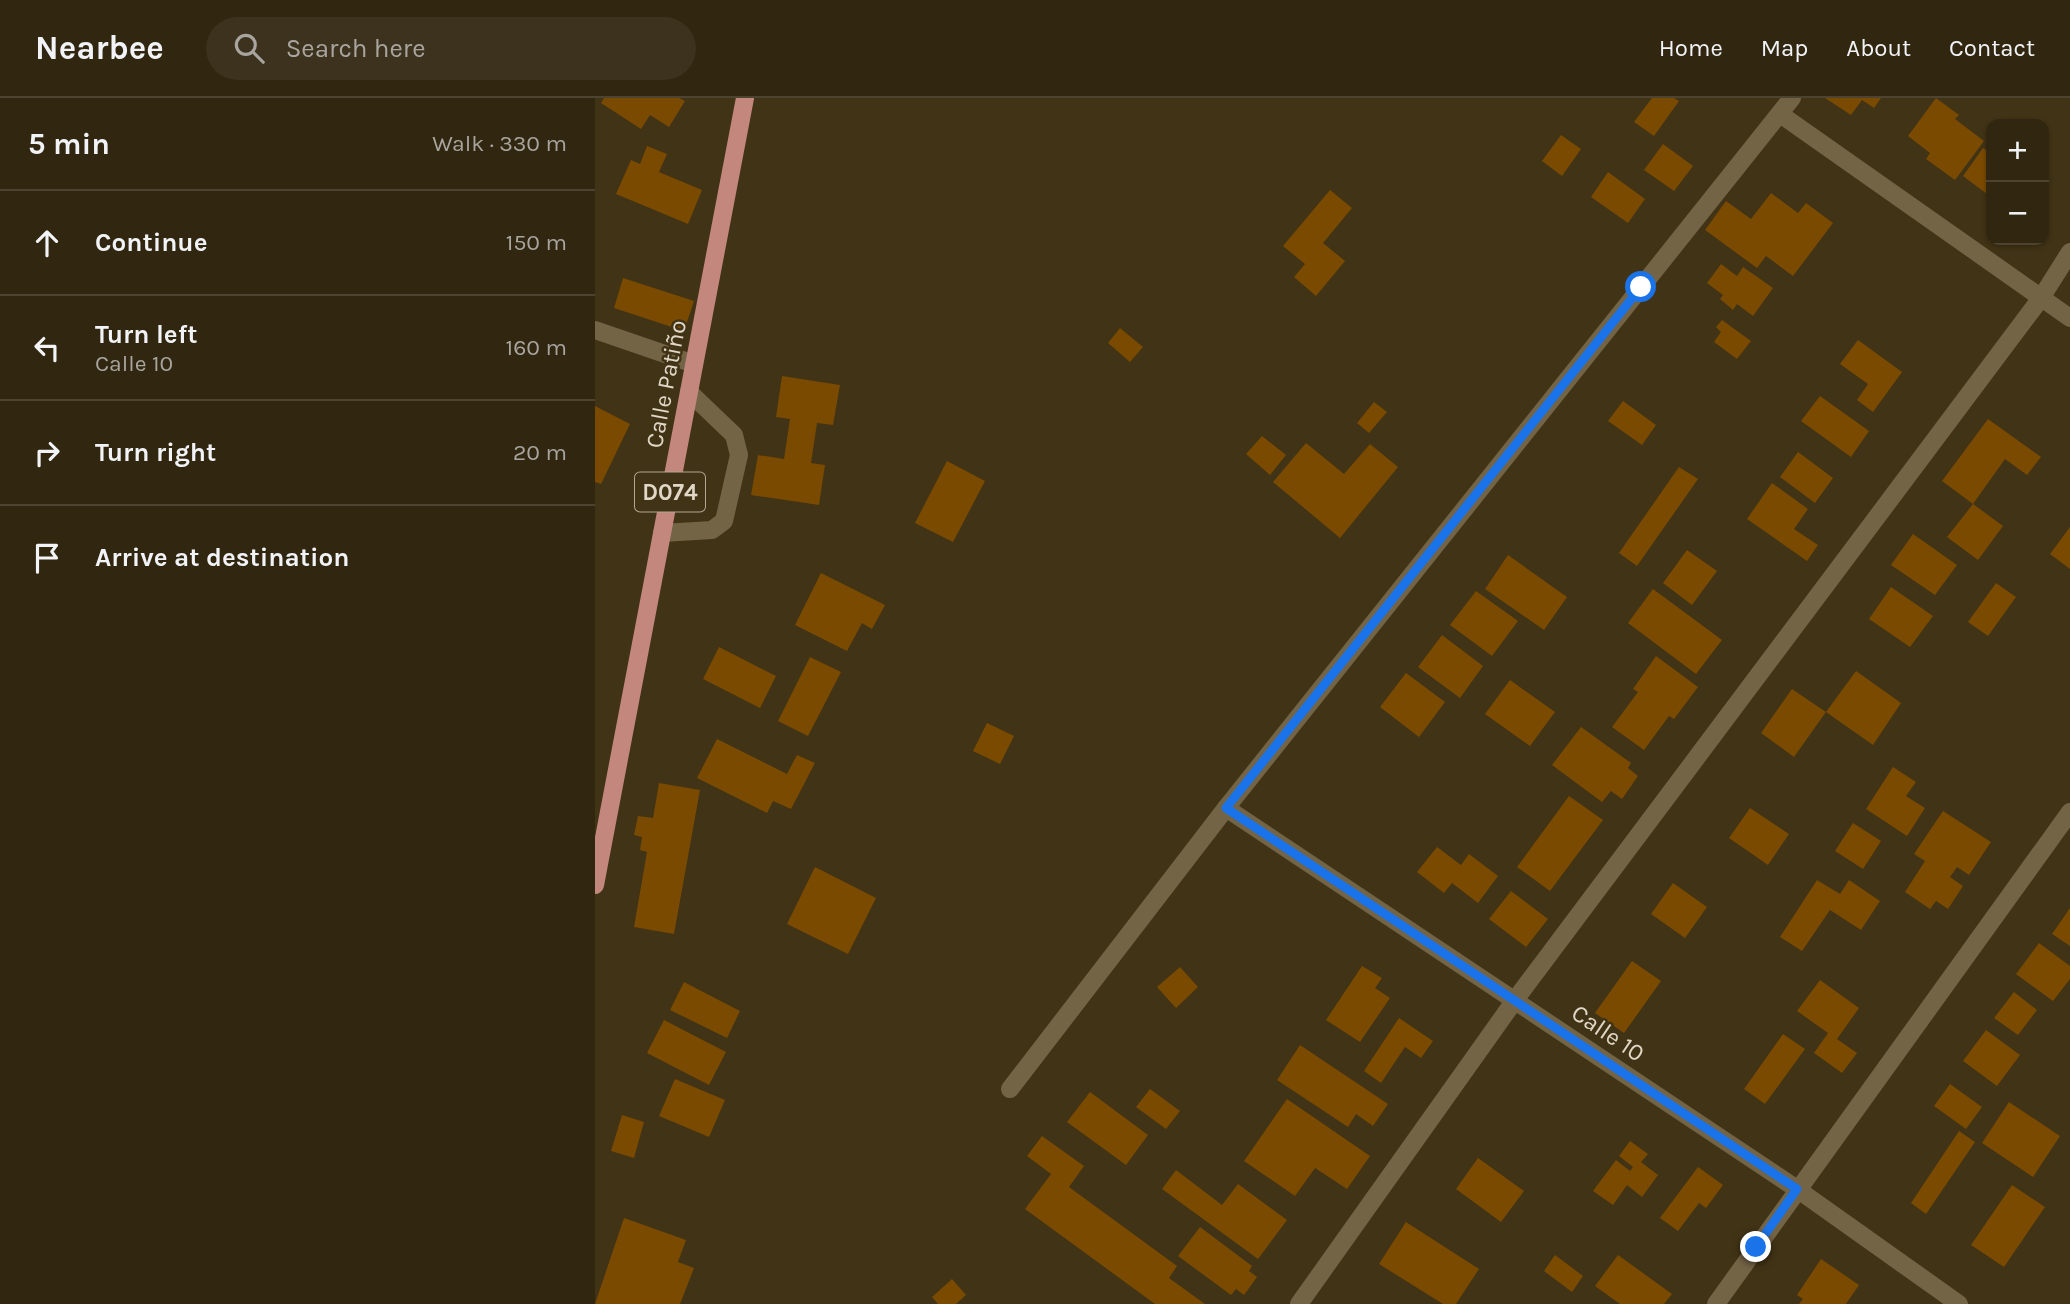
<!DOCTYPE html>
<meta charset="utf-8">
<style>
:root{--surface:#312610;--page:#3d321e;--text:#f1f3f6;--muted:#a8a59f;--line:#4c4330}
body{margin:0;font-family:Karla,sans-serif;background:var(--page);color:var(--text)}
.controls{position:absolute;right:21px;top:21px;display:grid;overflow:hidden;border-radius:14px;box-shadow:0 2px 5px #0004}
.controls button{width:63px;height:63px;display:grid;place-items:center;padding:0;border:0;border-bottom:2px solid var(--line);background:var(--surface);color:var(--text);font:35px sans-serif}
.stop{position:absolute;width:21px;height:21px;margin:-16px;border:5px solid #1a73e8;border-radius:50%;background:#fff}
.stop.end{background:#1a73e8;border-color:#fff;box-shadow:0 2px 7px #0008}
.list{margin:0;padding:0;list-style:none}
h2{display:flex;justify-content:space-between;align-items:center;height:91px;margin:0;padding:0 28px;font-size:30px}
h2 small{font-size:23px;font-weight:400;color:var(--muted)}
.list li{display:grid;grid-template-columns:46px 1fr auto;gap:21px;align-items:center;box-sizing:border-box;height:105px;padding:0 28px;border-top:2px solid var(--line)}
.list b{display:block;font-size:26px;white-space:nowrap}
.list p{margin:0;font-size:23px;white-space:nowrap;color:var(--muted)}
.list em{font-size:23px;font-style:normal;color:var(--muted)}
.icon{flex:none;width:38px;height:38px;fill:none;stroke:currentColor;stroke-width:2;stroke-linecap:round;stroke-linejoin:round}
.map{position:relative;flex:none;width:1475px;height:1206px;overflow:hidden}
header{display:flex;align-items:center;gap:42px;box-sizing:border-box;height:98px;padding:0 35px;background:var(--surface);border-bottom:2px solid var(--line)}
header strong{font-size:33px}
nav{display:flex;gap:38px;margin-inline-start:auto;font-size:24px}
.search{width:490px;height:63px;background:var(--page);display:flex;align-items:center;gap:18px;box-sizing:border-box;padding:0 24px;border-radius:38px;color:var(--muted);font-size:26px}
main{display:flex}
aside{flex:1;background:var(--surface)}
.map>svg:first-child{display:block}
</style>
<header>
<strong>Nearbee</strong>
<div class="search"><svg class="icon" aria-label="search" viewBox="0 0 24 24"><circle cx="10" cy="10" r="6"/><path d="M15 15l6 6"/></svg>Search here</div>
<nav><a>Home</a><a>Map</a><a>About</a><a>Contact</a></nav>
</header>
<main>
<aside>
<h2>5 min<small>Walk · 330 m</small></h2>
<ul class="list">
<li><svg class="icon" aria-label="ahead" viewBox="0 0 24 24"><path d="M12 20V5M6 11l6-6 6 6"/></svg><div><b>Continue</b></div><em>150 m</em></li>
<li><svg class="icon" aria-label="left" viewBox="0 0 24 24"><path d="M17 20v-9H6M10 6l-5 5 5 5"/></svg><div><b>Turn left</b><p>Calle 10</p></div><em>160 m</em></li>
<li><svg class="icon" aria-label="right" viewBox="0 0 24 24"><path d="M7 20v-9h11M14 6l5 5-5 5"/></svg><div><b>Turn right</b></div><em>20 m</em></li>
<li><svg class="icon" aria-label="arrive" viewBox="0 0 24 24"><path d="M6 21V4h12l-3 4 3 4H6"/></svg><div><b>Arrive at destination</b></div></li>
</ul>
</aside>
<div class="map">
<svg width="1475" height="1206" viewBox="0 0 1475 1206">
<rect width="100%" height="100%" fill="#413315"/>
<!-- building -->
<g fill="#7a4a01">
<path d="M9 0H84L90 3 74 29 55 17 46 31 6 5Z"/>
<path d="M1057 0H1079L1084 3 1059 38 1039 24Z"/>
<path d="M1230 0H1286L1279 10 1267 2 1256 17Z"/>
<path d="M1341 0 1364 17 1360 21 1389 43 1360 82 1331 61 1335 55 1313 38Z"/>
<path d="M966 37 986 51 967 78 947 63Z"/>
<path d="M1068 46 1098 68 1079 93 1049 72Z"/>
<path d="M52 48 72 56 64 74 107 92 93 126 21 96 36 62 45 66Z"/>
<path d="M1388 50 1396 56V99L1368 78Z"/>
<path d="M1013 74 1050 101 1033 125 996 99Z"/>
<path d="M735 92 757 110 728 145 750 163 721 198 699 179 710 166 688 148Z"/>
<path d="M1176 95 1203 115 1211 105 1238 125 1198 178 1171 158 1162 170 1110 132 1131 103 1156 121Z"/>
<path d="M1126 166 1142 178 1148 169 1178 190 1158 218 1142 206 1138 212 1125 201 1128 197 1112 185Z"/>
<path d="M28 180 99 203 89 233 19 210Z"/>
<path d="M1127 222 1156 243 1142 261 1119 244 1126 234 1121 229Z"/>
<path d="M525 230 548 249 535 264 513 245Z"/>
<path d="M1263 242 1307 274 1278 314 1262 302 1273 286 1245 266Z"/>
<path d="M187 278 245 287 238 327 222 325 216 365 230 367 224 407 156 397 163 357 189 361 195 321 181 319Z"/>
<path d="M1225 298 1274 333 1256 359 1206 323Z"/>
<path d="M1028 303 1061 327 1047 347 1013 323Z"/>
<path d="M779 304 792 314 774 335 762 325Z"/>
<path d="M0 308 35 326 6 386 0 384Z"/>
<path d="M1393 321 1446 359 1432 377 1410 361 1378 406 1347 383Z"/>
<path d="M667 338 691 357 675 377 651 356Z"/>
<path d="M711 345 749 376 775 346 803 369 745 440 678 384Z"/>
<path d="M1203 354 1238 380 1220 405 1185 379Z"/>
<path d="M352 363 390 383 358 444 320 425Z"/>
<path d="M1084 369 1103 381 1042 468 1024 455Z"/>
<path d="M1177 385 1213 411 1199 431 1223 447 1212 463 1152 421Z"/>
<path d="M1378 406 1408 428 1383 462 1352 439Z"/>
<path d="M1475 429V471L1455 456Z"/>
<path d="M1318 436 1362 467 1340 497 1296 467Z"/>
<path d="M1092 452 1122 473 1097 507 1068 485Z"/>
<path d="M913 457 972 499 949 532 890 491Z"/>
<path d="M226 475 290 507 277 531 267 525 252 553 200 527Z"/>
<path d="M1401 485 1421 499 1393 538 1373 524Z"/>
<path d="M1296 489 1338 518 1315 549 1274 521Z"/>
<path d="M1058 491 1127 542 1101 576 1033 525Z"/>
<path d="M881 493 923 523 897 558 855 527Z"/>
<path d="M847 537 888 568 865 600 823 569Z"/>
<path d="M124 549 181 578 165 610 108 581Z"/>
<path d="M1061 558 1103 589 1079 621 1074 618 1049 652 1017 629 1043 594 1038 591Z"/>
<path d="M215 559 246 574 213 638 183 623Z"/>
<path d="M1261 573 1306 605 1278 647 1231 614Z"/>
<path d="M811 575 850 604 824 639 785 609Z"/>
<path d="M915 582 960 614 935 648 890 616Z"/>
<path d="M1197 591 1231 614 1199 659 1166 635Z"/>
<path d="M392 625 419 638 405 666 378 653Z"/>
<path d="M986 629 1036 665 1033 670 1043 678 1027 701 1016 693 1007 704 957 667Z"/>
<path d="M122 641 192 676 202 657 220 665 196 711 178 703 172 715 102 680Z"/>
<path d="M1298 669 1321 684 1311 698 1330 710 1312 738 1271 711Z"/>
<path d="M64 685 105 692 79 836 39 829 52 754 45 752 47 739 39 737 43 718 58 720Z"/>
<path d="M974 698 1008 722 955 793 922 769Z"/>
<path d="M1155 710 1194 736 1173 767 1134 740Z"/>
<path d="M1348 713 1396 744 1374 777 1362 769 1355 779 1368 788 1353 811 1341 803 1335 811 1310 794 1330 763 1319 756Z"/>
<path d="M1258 725 1286 743 1268 771 1240 753Z"/>
<path d="M842 749 866 767 874 756 903 778 883 805 857 785 849 795 822 774Z"/>
<path d="M220 769 281 800 253 856 192 826Z"/>
<path d="M1222 782 1245 796 1254 782 1285 803 1266 832 1235 812 1207 853 1185 839Z"/>
<path d="M1078 785 1112 809 1090 840 1056 816Z"/>
<path d="M916 793 953 821 931 849 894 821Z"/>
<path d="M1475 810V848L1457 836Z"/>
<path d="M1444 845 1475 868V881L1458 903 1421 876Z"/>
<path d="M1037 863 1066 883 1029 935 1000 915Z"/>
<path d="M767 868 787 880 780 890 795 900 765 944 731 922Z"/>
<path d="M585 869 603 889 581 910 562 889Z"/>
<path d="M1225 882 1264 910 1242 941 1262 955 1247 975 1219 955 1233 935 1202 913Z"/>
<path d="M89 884 145 913 132 940 75 912Z"/>
<path d="M1419 894 1442 912 1423 937 1399 920Z"/>
<path d="M804 920 838 943 826 960 810 949 786 985 769 973Z"/>
<path d="M69 922 131 954 114 987 52 955Z"/>
<path d="M1391 932 1425 957 1402 988 1368 963Z"/>
<path d="M1188 936 1210 951 1170 1006 1149 991Z"/>
<path d="M705 947 793 1006 778 1028 761 1016 753 1029 682 982Z"/>
<path d="M80 981 130 1002 114 1039 64 1018Z"/>
<path d="M1355 986 1387 1009 1371 1031 1339 1008Z"/>
<path d="M555 991 585 1013 571 1031 541 1009Z"/>
<path d="M495 994 553 1037 531 1067 472 1024Z"/>
<path d="M692 1001 775 1058 752 1091 720 1070 700 1098 649 1063Z"/>
<path d="M1414 1004 1465 1038 1438 1079 1387 1045Z"/>
<path d="M27 1017 49 1024 39 1060 16 1053Z"/>
<path d="M1364 1033 1380 1044 1331 1116 1316 1105Z"/>
<path d="M447 1038 489 1068 474 1089 582 1168 574 1180 610 1206H560L430 1111 456 1076 432 1058Z"/>
<path d="M1035 1043 1053 1056 1046 1064 1063 1077 1047 1099 1032 1087 1018 1107 998 1093 1021 1062 1035 1073 1038 1069 1024 1058Z"/>
<path d="M883 1060 929 1093 906 1124 861 1091Z"/>
<path d="M1103 1069 1128 1087 1111 1110 1104 1105 1083 1133 1065 1120Z"/>
<path d="M581 1072 627 1107 643 1086 692 1122 663 1161 567 1091Z"/>
<path d="M1417 1087 1450 1109 1409 1169 1376 1147Z"/>
<path d="M29 1120 91 1142 83 1164 99 1170 85 1206H0Z"/>
<path d="M811 1124 884 1171 861 1206H848L784 1166Z"/>
<path d="M605 1129 657 1168 654 1173 662 1179 649 1197 641 1191 636 1197 583 1158Z"/>
<path d="M960 1157 988 1178 977 1194 949 1173Z"/>
<path d="M1023 1157 1077 1196 1069 1206H1025L1000 1188Z"/>
<path d="M1226 1161 1264 1187 1251 1206H1204L1208 1201 1202 1197Z"/>
<path d="M357 1181 371 1197 361 1206H343L337 1199Z"/>
</g>
<g fill="none" stroke-linecap="round" stroke-linejoin="round">
<!-- minor -->
<g stroke="#746446" stroke-width="18">
<path d="M1185 16 1475 220"/>
<path d="M0 232 99 266"/>
<path d="M67 435 117 432 129 423 144 357 139 337 94 294"/>
<path d="M631 710 1202 1091 1364 1206"/>
<path d="M415 991 631 710 1197 0"/>
<path d="M704 1206 920 902 1446 200 1475 154"/>
<path d="M1121 1206 1475 714"/>
</g>
<!-- major -->
<path stroke="#c3877e" stroke-width="18" d="M0 787 150 0"/>
</g>
<g fill="none" stroke-linecap="round" stroke-linejoin="round">
<!-- route -->
<path stroke="#1a73e8" stroke-width="9" d="M1046 189 631 710 1202 1091 1161 1149"/>
</g>
<g text-anchor="middle" dominant-baseline="central" stroke-width="5" stroke-linejoin="round" paint-order="stroke">
<!-- shield labels -->
<rect fill="#413315" stroke="#b0a692" stroke-width="2" x="40" y="374.5" width="70" height="39" rx="5"/>
<g font-size="23" font-weight="bold" fill="#e0d7c7">
<text x="75" y="394">D074</text>
</g>
<!-- street labels -->
<g font-size="24" fill="#e0d7c7" stroke="#413315">
<text transform="translate(71 286) rotate(-79)">Calle Patiño</text>
<text transform="translate(1013 935) rotate(34)">Calle 10</text>
</g>
</g>
</svg>
<div class="controls">
<button>+</button>
<button>−</button>
</div>
<div class="stop" style="left:1046px;top:189px"></div>
<div class="stop end" style="left:1161px;top:1149px"></div>
</div>
</main>
